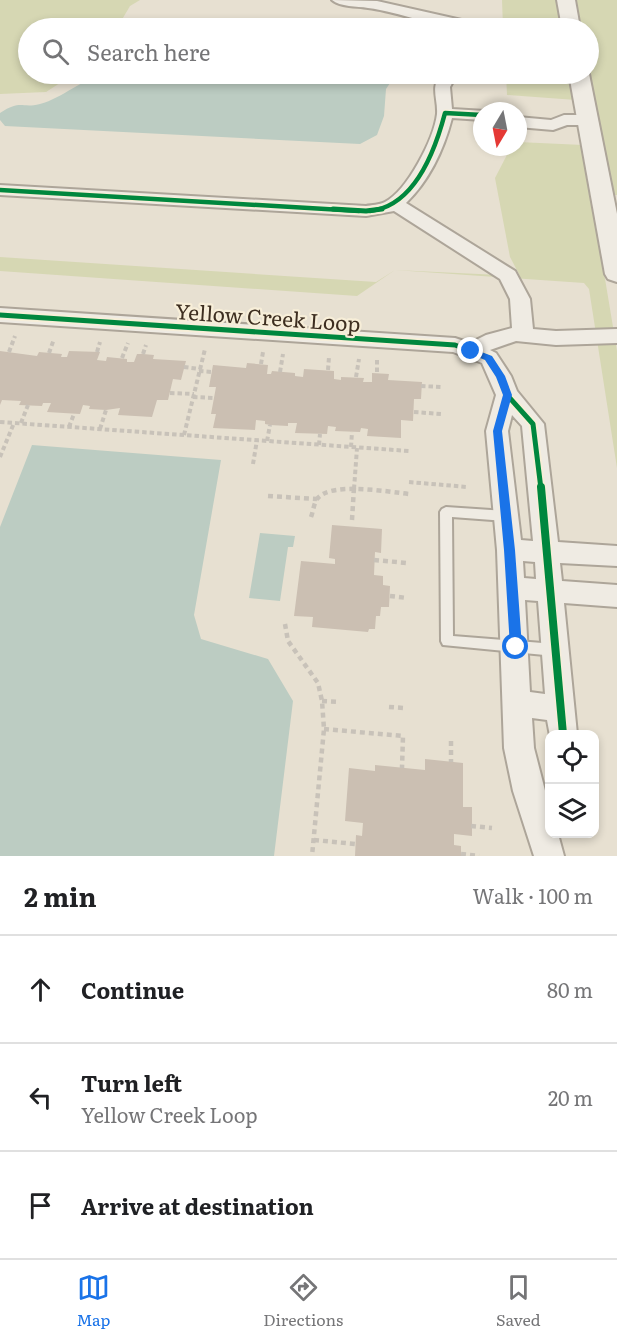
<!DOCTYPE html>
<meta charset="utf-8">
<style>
:root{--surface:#fff;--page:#f6f6f6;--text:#202124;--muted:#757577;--line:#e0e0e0;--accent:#1a73e8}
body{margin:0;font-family:Literata,serif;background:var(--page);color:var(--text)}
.controls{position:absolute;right:18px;bottom:18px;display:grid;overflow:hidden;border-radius:12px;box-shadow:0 3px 9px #0003}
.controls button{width:54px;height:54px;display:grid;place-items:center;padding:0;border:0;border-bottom:2px solid var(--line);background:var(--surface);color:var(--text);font:30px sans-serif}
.compass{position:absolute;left:473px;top:102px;width:54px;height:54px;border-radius:50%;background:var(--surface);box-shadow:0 3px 9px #0003;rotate:190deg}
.stop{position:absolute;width:18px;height:18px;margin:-14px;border:4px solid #1a73e8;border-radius:50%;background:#fff}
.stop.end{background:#1a73e8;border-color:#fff;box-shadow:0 2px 6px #0008}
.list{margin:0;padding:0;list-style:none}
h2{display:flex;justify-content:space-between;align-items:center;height:78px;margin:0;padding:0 24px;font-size:26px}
h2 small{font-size:20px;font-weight:400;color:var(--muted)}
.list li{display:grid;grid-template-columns:39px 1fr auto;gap:18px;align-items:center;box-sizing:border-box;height:108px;padding:0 24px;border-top:2px solid var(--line)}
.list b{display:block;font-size:22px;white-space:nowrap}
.list p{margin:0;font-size:20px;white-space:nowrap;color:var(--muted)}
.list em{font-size:20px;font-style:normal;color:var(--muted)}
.icon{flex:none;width:33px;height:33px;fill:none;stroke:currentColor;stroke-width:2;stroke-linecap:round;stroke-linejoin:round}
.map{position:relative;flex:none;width:617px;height:856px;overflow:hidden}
.search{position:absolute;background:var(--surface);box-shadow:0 3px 9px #0003;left:18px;right:18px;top:18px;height:66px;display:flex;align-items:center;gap:15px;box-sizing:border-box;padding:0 21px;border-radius:33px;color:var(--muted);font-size:22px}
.sheet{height:402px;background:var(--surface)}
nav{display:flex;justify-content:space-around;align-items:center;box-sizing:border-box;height:84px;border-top:2px solid var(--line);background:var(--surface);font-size:16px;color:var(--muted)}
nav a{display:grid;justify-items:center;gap:3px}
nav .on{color:var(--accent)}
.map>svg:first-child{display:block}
</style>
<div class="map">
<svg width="617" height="856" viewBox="0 0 617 856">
<rect width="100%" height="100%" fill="#e7e0d1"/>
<!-- green -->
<g fill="#d6d7b3">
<path d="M0 0H140L130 6 117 28H28V74H74L46 92 0 94Z"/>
<path d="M502 0H558L563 28H503Z"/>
<path d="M573 0H617V195H612L588 74V28H579Z"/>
<path d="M506 74H571L617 351V468L589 289 584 283 395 270 357 296 0 271V257L376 282 395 270 520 276 510 257 495 178 511 147H518V142L583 145 576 100 507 95Z"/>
</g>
<!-- water -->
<g fill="#bcccc2">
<path d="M105 74H396L386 89 384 116 377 135 360 144 5 126 0 120V113C22 99 21 109 40 104 63 98 83 78 105 74Z"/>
<path d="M32 445 221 460 194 615 201 639 268 659 293 701 274 856H0V527Z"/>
<path d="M260 533 295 536 293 547H288L280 601 249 598Z"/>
</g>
<!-- building -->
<g fill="#cbbfb2">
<path d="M0 351 37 356 39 352 62 354 61 357H67L69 351 100 352 97 360 106 361 107 357 127 359V362H134L137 354H143L154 355 153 359 186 361 181 380 173 379 168 400H157L152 417 118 415 120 408 106 410 89 409 90 406 83 405 80 414 47 412 51 403H43L42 406 19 405 21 401 2 400 0 405Z"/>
<path d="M247 363 268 365 267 374H271L272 371 295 373V376L303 377 304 369 334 371V379L341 380V377L364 378 363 382H372V373L389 374 388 380 422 382 421 399H414L413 421 401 420V438L367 436 368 429 361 428 360 432 335 431 336 427 328 426 327 434 295 433 297 423H288V426L270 425 265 424V421L256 420 255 430 213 428 216 414H211L216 387H209L213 365 246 368Z"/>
<path d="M332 525 382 529 381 553 375 552 374 575 383 576V585L390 586 389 607H381L380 616H376L375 629H369L368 632 312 627 313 617 294 616 301 561 335 564V559L329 558Z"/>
<path d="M425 759 463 763V807H472V836L454 834V845L461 846V856H355L356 835 362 836 363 823 345 821 349 768 375 771V765L425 770Z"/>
</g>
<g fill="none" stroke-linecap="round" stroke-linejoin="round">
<defs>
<path id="service" d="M446 507 506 511 510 513 512 516 510 519 506 521 452 517 453 636 555 644 559 646 561 650 559 654 555 656 443 645 441 641 440 512 442 509Z"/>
<g id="minor">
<path d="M332 0 377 1 466 21 477 28C444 32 402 12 368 8 357 6 340 7 332 0Z"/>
<path d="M441 74H457L450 87 452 109 485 111H482V120L452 118C444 149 429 181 406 203L515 271 530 299 533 329 556 331 617 329V343L556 345 516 341 490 350 496 353 511 376 517 391 544 424 558 542 617 546V566L560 563 562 581 617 585V607L564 603 577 734 550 736 547 720 532 718 534 748 550 810V834H558L564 856H534L513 791 504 748 497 550 486 431 496 395 482 363 453 352 0 322V308L455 338 470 343 486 335 512 328 510 299 500 279 394 211 366 216 0 195V185L366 206C372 205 379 205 385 202 407 191 434 139 437 114 438 98 430 88 441 74ZM512 415 522 426 533 541 521 540 508 431ZM523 561 535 562 536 579 524 578ZM525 600 538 601 545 694 530 692Z"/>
<path d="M564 115H588L596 120 588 125H567L553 130 518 127V117L551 120Z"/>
</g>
<g id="tertiary">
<path d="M557 0H575L580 28H562Z"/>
<path d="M569 74H589L617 214V282L608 279 605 274Z"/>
</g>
</defs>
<!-- service casing -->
<use href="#service" stroke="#ada599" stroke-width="4"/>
<!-- minor casing -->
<use href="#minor" stroke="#ada599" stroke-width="4"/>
<!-- tertiary casing -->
<use href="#tertiary" stroke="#ada599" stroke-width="4"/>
<!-- path-far1 -->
<g stroke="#c8c2b9" stroke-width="4" stroke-dasharray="4.5 3" stroke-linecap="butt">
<path d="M9 352 15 336"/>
<path d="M97 352 100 342"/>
<path d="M49 353 54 339"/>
<path d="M143 354 146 345"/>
<path d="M122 358 128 343"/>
<path d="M377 360V374"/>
<path d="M261 364 263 352"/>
<path d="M184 367 200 369"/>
<path d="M328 370 329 357"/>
<path d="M199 371 212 372"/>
<path d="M280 372 283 354"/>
<path d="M356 377 359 359"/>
<path d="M421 386 441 387"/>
<path d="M170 393 194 394"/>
<path d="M193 397 214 398"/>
<path d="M414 412 441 414"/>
<path d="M0 422 409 451"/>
<path d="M21 423 28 405"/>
<path d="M69 427 74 414"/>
<path d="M100 429 106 410"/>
<path d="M184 435 205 349"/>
<path d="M267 441 270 425"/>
<path d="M319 445 320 434"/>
<path d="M351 447 352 432"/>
<path d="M0 457 14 423"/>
<path d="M253 464 257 440"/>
<path d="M409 482 467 487"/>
<path d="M354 489 357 448"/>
</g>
<!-- path -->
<g stroke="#c8c2b9" stroke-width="4.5" stroke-dasharray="5 4" stroke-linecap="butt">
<path d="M268 496 317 499"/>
<path d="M311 517C313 512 314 503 317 499 330 481 389 492 409 494"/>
<path d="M352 520 354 487"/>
<path d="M374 560 407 563"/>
<path d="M390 596 407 598"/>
<path d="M285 624 288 641 318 683 322 701 324 729 312 856"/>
<path d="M322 701 340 702"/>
<path d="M389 707 404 708"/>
<path d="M324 729 403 736 402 768"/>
<path d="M451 741V762"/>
<path d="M471 826 492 828"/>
<path d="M314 840 355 844"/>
<path d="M461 854 479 856"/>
</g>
<!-- service -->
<use href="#service" fill="#efebe3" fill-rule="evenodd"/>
<!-- minor -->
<use href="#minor" fill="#efebe3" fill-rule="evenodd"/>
<!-- tertiary -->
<use href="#tertiary" fill="#efebe3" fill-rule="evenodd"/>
<defs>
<g id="cycleway-far2">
<path d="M0 190 359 211"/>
<path d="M370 211C415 206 435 151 445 113L482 115"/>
</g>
<g id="cycleway-far1">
<path d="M333 209 366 211 382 209"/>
<path d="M0 315 455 345 489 358 500 376 507 395 533 424 541 489"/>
</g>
<path id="cycleway" d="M541 487 563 734"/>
</defs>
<!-- cycleway-far2 casing -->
<use href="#cycleway-far2" stroke="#f7eed8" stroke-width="7"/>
<!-- cycleway-far1 casing -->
<use href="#cycleway-far1" stroke="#f7eed8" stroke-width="9"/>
<!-- cycleway casing -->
<use href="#cycleway" stroke="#f7eed8" stroke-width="11"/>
<!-- cycleway-far2 -->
<use href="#cycleway-far2" stroke="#00873e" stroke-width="4.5"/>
<!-- cycleway-far1 -->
<use href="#cycleway-far1" stroke="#00873e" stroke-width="5"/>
<!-- cycleway -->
<use href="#cycleway" stroke="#00873e" stroke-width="8"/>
</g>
<!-- route -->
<path fill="#1a73e8" d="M471 348 492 356 505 376 512 395 502 431 515 550 522 647 516 652 510 647 504 550 493 431 503 395 496 377 485 360 468 353 466 351Z"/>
<g text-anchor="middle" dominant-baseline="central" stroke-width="4.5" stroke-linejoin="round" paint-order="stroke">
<!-- street labels -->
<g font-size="21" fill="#3d2e20" stroke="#f7eed8">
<text transform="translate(268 316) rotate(4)">Yellow Creek Loop</text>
</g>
</g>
</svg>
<div class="controls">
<button><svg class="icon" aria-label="locate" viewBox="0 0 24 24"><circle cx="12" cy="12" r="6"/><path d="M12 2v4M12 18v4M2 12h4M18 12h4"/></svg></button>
<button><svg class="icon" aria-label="layers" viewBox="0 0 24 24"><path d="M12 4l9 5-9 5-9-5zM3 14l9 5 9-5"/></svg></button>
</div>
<svg class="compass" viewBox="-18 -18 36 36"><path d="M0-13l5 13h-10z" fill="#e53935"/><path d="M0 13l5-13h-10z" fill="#757577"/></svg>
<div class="stop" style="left:516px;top:647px"></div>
<div class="stop end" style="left:471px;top:351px"></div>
<div class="search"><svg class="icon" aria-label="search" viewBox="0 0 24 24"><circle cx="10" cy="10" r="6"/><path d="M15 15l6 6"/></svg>Search here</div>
</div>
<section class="sheet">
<h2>2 min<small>Walk · 100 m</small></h2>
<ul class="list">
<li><svg class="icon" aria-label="ahead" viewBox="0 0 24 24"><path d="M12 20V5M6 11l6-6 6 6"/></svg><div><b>Continue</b></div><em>80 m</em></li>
<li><svg class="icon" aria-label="left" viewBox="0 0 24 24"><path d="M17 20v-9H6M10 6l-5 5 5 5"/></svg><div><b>Turn left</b><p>Yellow Creek Loop</p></div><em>20 m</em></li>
<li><svg class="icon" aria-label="arrive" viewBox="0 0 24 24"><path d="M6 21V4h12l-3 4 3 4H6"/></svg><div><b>Arrive at destination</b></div></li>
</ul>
</section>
<nav>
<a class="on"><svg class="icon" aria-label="map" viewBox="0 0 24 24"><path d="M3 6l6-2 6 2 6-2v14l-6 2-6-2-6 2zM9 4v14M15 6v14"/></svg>Map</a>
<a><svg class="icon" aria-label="directions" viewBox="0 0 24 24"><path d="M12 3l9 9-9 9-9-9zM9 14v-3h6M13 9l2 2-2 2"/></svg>Directions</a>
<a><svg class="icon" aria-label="saved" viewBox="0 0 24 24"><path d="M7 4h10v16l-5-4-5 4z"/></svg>Saved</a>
</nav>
